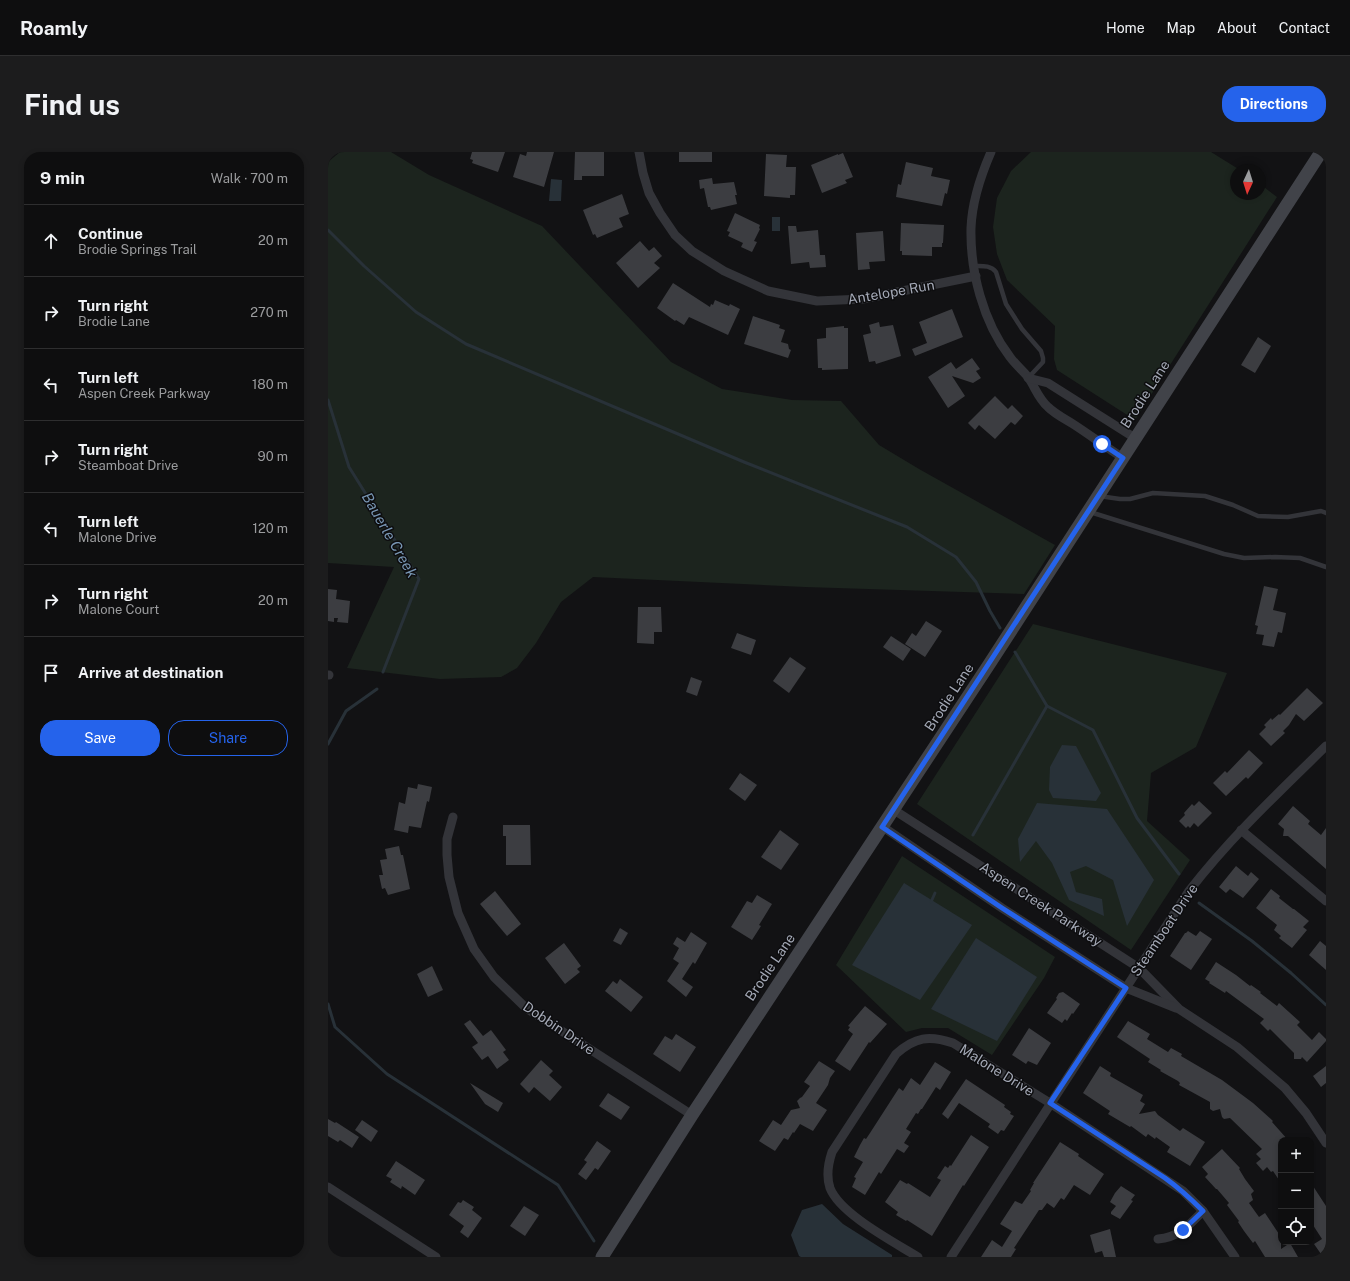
<!DOCTYPE html>
<meta charset="utf-8">
<style>
:root{--surface:#0e0e0f;--page:#1c1c1d;--text:#f1f3f6;--muted:#9b9c9e;--line:#2e2e2f;--accent:#2563eb}
body{margin:0;font-family:"Public Sans",sans-serif;background:var(--page);color:var(--text)}
.controls{position:absolute;right:12px;bottom:12px;display:grid;overflow:hidden;border-radius:8px;box-shadow:0 2px 6px #0003}
.controls button{width:36px;height:36px;display:grid;place-items:center;padding:0;border:0;border-bottom:1px solid var(--line);background:var(--surface);color:var(--text);font:20px sans-serif}
.compass{position:absolute;left:902px;top:12px;width:36px;height:36px;border-radius:50%;background:var(--surface);box-shadow:0 2px 6px #0003;rotate:184deg}
.stop{position:absolute;width:12px;height:12px;margin:-9px;border:3px solid #2563eb;border-radius:50%;background:#fff}
.stop.end{background:#2563eb;border-color:#fff;box-shadow:0 1px 4px #0008}
.list{margin:0;padding:0;list-style:none}
h2{display:flex;justify-content:space-between;align-items:center;height:52px;margin:0;padding:0 16px;font-size:17px}
h2 small{font-size:13px;font-weight:400;color:var(--muted)}
.list li{display:grid;grid-template-columns:26px 1fr auto;gap:12px;align-items:center;box-sizing:border-box;height:72px;padding:0 16px;border-top:1px solid var(--line)}
.list b{display:block;font-size:15px;white-space:nowrap}
.list p{margin:0;font-size:13px;white-space:nowrap;color:var(--muted)}
.list em{font-size:13px;font-style:normal;color:var(--muted)}
.actions{display:flex;gap:8px;padding:12px 16px}
.actions a{flex:1;padding:9px 0;border:1px solid var(--accent);border-radius:16px;text-align:center;font-size:14px;color:var(--accent)}
.actions .main{background:var(--accent);color:#fff}
.icon{flex:none;width:22px;height:22px;fill:none;stroke:currentColor;stroke-width:2;stroke-linecap:round;stroke-linejoin:round}
.map{position:relative;flex:none;width:998px;height:1105px;overflow:hidden;border-radius:16px}
header{display:flex;align-items:center;gap:24px;box-sizing:border-box;height:56px;padding:0 20px;background:var(--surface);border-bottom:1px solid var(--line)}
header strong{font-size:19px}
nav{display:flex;gap:22px;margin-inline-start:auto;font-size:14px}
.intro{display:flex;align-items:center;justify-content:space-between;box-sizing:border-box;height:96px;padding:0 24px}
h1{margin:0;font-size:28px}
.button{padding:10px 18px;border-radius:16px;background:var(--accent);color:#fff;font-size:14px;font-weight:700}
main{display:flex;gap:24px;padding:0 24px}
aside{flex:1;background:var(--surface);border-radius:16px;box-shadow:0 2px 6px #0003}
.map>svg:first-child{display:block}
</style>
<header>
<strong>Roamly</strong>
<nav><a>Home</a><a>Map</a><a>About</a><a>Contact</a></nav>
</header>
<div class="intro"><h1>Find us</h1><a class="button">Directions</a></div>
<main>
<aside>
<h2>9 min<small>Walk · 700 m</small></h2>
<ul class="list">
<li><svg class="icon" aria-label="ahead" viewBox="0 0 24 24"><path d="M12 20V5M6 11l6-6 6 6"/></svg><div><b>Continue</b><p>Brodie Springs Trail</p></div><em>20 m</em></li>
<li><svg class="icon" aria-label="right" viewBox="0 0 24 24"><path d="M7 20v-9h11M14 6l5 5-5 5"/></svg><div><b>Turn right</b><p>Brodie Lane</p></div><em>270 m</em></li>
<li><svg class="icon" aria-label="left" viewBox="0 0 24 24"><path d="M17 20v-9H6M10 6l-5 5 5 5"/></svg><div><b>Turn left</b><p>Aspen Creek Parkway</p></div><em>180 m</em></li>
<li><svg class="icon" aria-label="right" viewBox="0 0 24 24"><path d="M7 20v-9h11M14 6l5 5-5 5"/></svg><div><b>Turn right</b><p>Steamboat Drive</p></div><em>90 m</em></li>
<li><svg class="icon" aria-label="left" viewBox="0 0 24 24"><path d="M17 20v-9H6M10 6l-5 5 5 5"/></svg><div><b>Turn left</b><p>Malone Drive</p></div><em>120 m</em></li>
<li><svg class="icon" aria-label="right" viewBox="0 0 24 24"><path d="M7 20v-9h11M14 6l5 5-5 5"/></svg><div><b>Turn right</b><p>Malone Court</p></div><em>20 m</em></li>
<li><svg class="icon" aria-label="arrive" viewBox="0 0 24 24"><path d="M6 21V4h12l-3 4 3 4H6"/></svg><div><b>Arrive at destination</b></div></li>
</ul>
<div class="actions"><a class="main">Save</a><a>Share</a></div>
</aside>
<div class="map">
<svg width="998" height="1105" viewBox="0 0 998 1105">
<rect width="100%" height="100%" fill="#121214"/>
<!-- green -->
<g fill="#1c241e">
<path d="M12 0H63L101 23 214 74 343 210 394 237 464 248 513 249 551 293 591 317 727 393 696 442 477 435 265 425 233 450 208 491 189 516 173 525 112 527 19 516 66 415 0 411V10Z"/>
<path d="M703 0H883L912 18H908V42H932V32L949 45 807 268 729 218 726 207 727 174 679 128 669 102 665 75 669 46 683 19Z"/>
<path d="M705 472 899 521 868 595 823 621 819 669 862 708 803 798 589 652Z"/>
<path d="M574 704 727 805 716 826 664 903 620 876H594L578 880 508 813Z"/>
</g>
<!-- water -->
<g fill="#283138">
<path d="M223 27 234 28 233 49H221Z"/>
<rect x="444" y="65" width="8" height="14"/>
<path d="M734 593 748 594 773 641 768 649 725 646 721 638 722 615Z"/>
<path d="M709 651 779 657 826 728 799 774 785 728 758 714 742 720 748 740 774 747 776 764 741 748 724 711 708 689 692 710 690 687Z"/>
<path d="M576 731 644 773 592 848 524 813Z"/>
<path d="M648 786 709 825 669 889 603 857Z"/>
<path d="M494 1052 515 1072 564 1103V1105H473L471 1104 463 1083 474 1058Z"/>
</g>
<g fill="none" stroke-linecap="round" stroke-linejoin="round">
<!-- stream -->
<g stroke="#283138" stroke-width="3">
<path d="M0 78 36 114 88 160 138 192 416 310 579 375 628 405 648 430 662 459 672 476"/>
<path d="M0 248 21 315 91 427 55 520"/>
<path d="M719 554 765 578 809 666 851 722"/>
<path d="M0 592 18 559 49 537"/>
<path d="M645 683 719 554 687 500"/>
<path d="M603 750 607 741"/>
<path d="M871 751 924 789 963 821 998 853"/>
<path d="M0 852 7 875 59 922 230 1033 266 1089"/>
</g>
</g>
<!-- building -->
<g fill="#3c3d41">
<path d="M144 0H177L170 20 144 11 145 8 142 7Z"/>
<path d="M199 0H226L216 35 185 25 192 2 198 4Z"/>
<path d="M247 0H276V24H254V28H246Z"/>
<rect x="351" y="0" width="33" height="10"/>
<path d="M515 1 525 25 517 28 519 31 494 41 483 13 510 2V3Z"/>
<path d="M438 2 459 3 458 15H468L467 43H462V46L436 44Z"/>
<path d="M578 10 605 16 603 24 622 28 619 42 617 41 614 54 568 45 570 32 573 33Z"/>
<path d="M384 26 385 32 406 30 409 43H407L409 52 383 58 382 55H380L376 36 372 37 371 28Z"/>
<path d="M294 42 301 62 291 66 295 75 269 86 267 82 265 83 255 58Z"/>
<path d="M407 61 432 73 431 76 432 77 426 89 429 90 424 100 413 95 415 91 400 84 402 80 399 79Z"/>
<path d="M573 71 616 73 615 91H614V95H604V104L574 103V99H572Z"/>
<path d="M460 74H468L469 80 490 78 492 103H497L498 115 482 116 481 110 463 112Z"/>
<path d="M555 79 557 109 541 110 542 117 530 118 528 81Z"/>
<path d="M312 89 321 99 326 95 334 104 326 111 332 116 310 136 288 111Z"/>
<path d="M345 131 382 155 383 152 385 153 387 148 401 154 402 152 412 157 400 183 361 165 356 173 348 168 347 169 329 156Z"/>
<path d="M624 157 635 185 587 204 584 197 599 191 591 170Z"/>
<path d="M425 164 452 173 451 176 457 178 453 190 460 192 461 197 463 198 460 206 416 192Z"/>
<path d="M551 170 552 175 565 173 573 204 548 212 547 209 541 210 535 183 543 181 541 173Z"/>
<path d="M516 174V176H520V217L494 218V216H490L489 187 498 186V176Z"/>
<path d="M930 185 943 194 927 221 913 213Z"/>
<path d="M644 206 652 217 648 219 653 226 645 231 624 224 637 244 620 256 600 225 623 210 628 217Z"/>
<path d="M667 244 680 257 684 253 695 264 687 273 683 270 667 287 651 273 647 278 640 271Z"/>
<path d="M936 434 950 437 945 458 958 461 954 481 950 480 946 495 934 493 936 483 928 482 930 474 927 473Z"/>
<path d="M0 437 9 438 8 447 22 449 20 471 9 470 10 466H6V470L0 469Z"/>
<path d="M310 455H333L334 480H326V492L309 491Z"/>
<path d="M598 469 614 479 597 505 577 492 584 481 588 484Z"/>
<path d="M409 481 428 488 423 503 403 496Z"/>
<path d="M563 484 583 497 575 509 555 495Z"/>
<path d="M462 505 478 516 461 541 445 529Z"/>
<path d="M363 525 374 529 369 544 358 540Z"/>
<path d="M979 536 995 551 976 569 968 562 961 573 955 579 957 581 943 594 931 582 938 575 936 573 943 566 944 568 951 562 952 563Z"/>
<path d="M921 598 935 611 920 627 918 625 898 644 885 631 897 619 899 621Z"/>
<path d="M412 621 429 633 417 649 401 637Z"/>
<path d="M90 632 104 635 101 650 99 649 93 676 81 674 80 681 66 678 71 650 77 652 80 635 89 637Z"/>
<path d="M871 649 884 661 870 675 866 671 862 676 860 674 858 676 851 669 857 663 856 661 864 652 866 654Z"/>
<path d="M965 654 982 669 980 672 993 683 998 676V717L960 684H955L956 677 950 672Z"/>
<path d="M175 673H202L203 713H178V684H175Z"/>
<path d="M452 678 471 692 453 718 433 705Z"/>
<path d="M71 694 73 703H75L82 737 60 743 57 736 54 737 51 723H55L52 708 59 707 57 697Z"/>
<path d="M908 714 920 724 923 720 931 727 915 746 902 737 898 741 891 735Z"/>
<path d="M943 737 952 744 951 746 965 757H966L981 769 975 775 979 778 964 796 951 786 953 784 946 778 949 773 928 756Z"/>
<path d="M167 739 193 772 179 784 152 752Z"/>
<path d="M429 743 444 752 431 773 433 774 424 788 403 775 419 749 424 751Z"/>
<path d="M292 776 300 781 293 793 285 789Z"/>
<path d="M860 779 868 784 872 779 884 787 863 818 842 804 857 781H858Z"/>
<path d="M363 780 379 791 367 812 365 810 354 827 365 835 358 845 339 829 351 811 345 807 351 796 345 792 349 785 357 790Z"/>
<path d="M992 789 998 794V818L981 803Z"/>
<path d="M236 791 253 814 249 817 252 820 237 832 217 806Z"/>
<path d="M888 810 908 823 922 834 923 833 933 840 932 841 949 854 951 851 972 870 969 873 984 888 991 880 998 887V889L979 910 974 905 973 907H966V901L942 877 940 879 932 871 936 867 898 839 897 841 881 831 882 830 877 827Z"/>
<path d="M104 814 115 838 100 845 89 822Z"/>
<path d="M292 827 315 845 303 860 277 839 285 829 289 832Z"/>
<path d="M735 840 752 852 745 862 744 861 739 869 737 867 734 871 719 861 729 847 728 846 731 841Z"/>
<path d="M537 854 559 872 542 891 541 890 522 919 507 909 525 882 520 878 522 875 520 874Z"/>
<path d="M142 868 155 884 163 878 178 898 175 900 181 908 169 917 160 904 154 908 144 895 150 891 136 872Z"/>
<path d="M800 869 822 882 819 887 840 900 843 896 854 902 853 904 894 928 925 951 945 969 944 970 960 988H953V1031L945 1019 943 1020 939 1015 935 1019 928 1011 933 1007 928 1002 934 997 902 966 896 967 894 965 892 957 885 959 882 957V950L851 933 852 931 850 929 832 919 833 918 820 910 822 907 789 885Z"/>
<path d="M701 876 723 891 709 913 700 909 698 912 684 903Z"/>
<path d="M348 882 368 895 352 920 325 902 337 884 344 888Z"/>
<path d="M213 908 225 919 221 923 234 935 222 949 206 935 201 941 192 932Z"/>
<path d="M491 909 507 919 502 926 500 933 488 951 499 958 485 979 472 972 466 981 465 980 460 988 456 986 447 999 431 989 445 968 453 973 463 958 472 956 469 949 472 946 474 945 482 934 476 930Z"/>
<path d="M607 910 623 920 612 938 608 935 594 957H593L590 962 588 961 578 977 583 980 576 991 581 994 576 1001 569 997 553 1022 551 1020 537 1043 524 1035 528 1026 526 1025 535 1010 526 1005 532 993 536 986 538 987 542 981 571 936 575 939 583 926 592 933Z"/>
<path d="M772 914 783 921 782 924 815 943 812 949 817 952 811 962 827 959 830 963 852 979 855 976 877 990 862 1014 839 1000 842 995 828 985 827 987 820 982 818 985 803 974 802 975 780 962 782 959 755 941Z"/>
<path d="M998 914V931L993 935 985 924Z"/>
<path d="M638 927 677 953 676 955 683 960 682 962 686 964 676 979 673 978 670 982 660 975 662 972 631 951 620 967 614 962Z"/>
<path d="M142 931 175 951 170 960 157 952Z"/>
<path d="M280 941 302 955 293 968 271 954Z"/>
<path d="M0 967 7 971 8 970 31 985 24 996 12 988 10 990 0 984Z"/>
<path d="M34 968 50 979 43 990 27 978Z"/>
<path d="M643 983 661 995 636 1034 635 1033 604 1084 579 1068 578 1069 568 1063 570 1060 557 1050 572 1028 579 1032 580 1031 602 1045 613 1028 609 1026 617 1014 620 1016 622 1013 623 1014Z"/>
<path d="M269 989 283 999 270 1018 267 1016 258 1028 250 1022 259 1010 256 1008Z"/>
<path d="M732 990 751 1002 750 1004 776 1022 762 1043 746 1033 736 1048 733 1046 726 1056 719 1051 714 1058H711L686 1096 688 1097 683 1105H653L664 1088 674 1095 684 1079 672 1072 687 1049 694 1052 703 1039 702 1038 706 1031H705Z"/>
<path d="M894 997 912 1016 911 1017 917 1027 926 1039 923 1042 925 1048 921 1051 931 1065 937 1061 953 1085V1097L962 1091 970 1105H937L927 1089 925 1091 916 1079 910 1070 911 1069 899 1053 901 1051 889 1037H888L877 1025 880 1022 874 1015Z"/>
<path d="M68 1009 97 1028 87 1043 74 1034 73 1037 62 1030 64 1027 58 1024Z"/>
<path d="M983 1031 998 1054V1098L993 1102 986 1092 994 1087 983 1070Z"/>
<path d="M793 1034 807 1043 803 1048 805 1049 792 1067 783 1062V1060L788 1054 782 1050 787 1041Z"/>
<path d="M135 1048 146 1055 144 1058 154 1066 140 1086 132 1080 136 1074 121 1063 130 1050 133 1051Z"/>
<path d="M196 1054 211 1063 197 1084 182 1074Z"/>
<path d="M782 1077 788 1105H776L774 1099 767 1101 762 1083Z"/>
</g>
<g fill="none" stroke-linecap="round" stroke-linejoin="round">
<!-- lane -->
<g stroke="#333439" stroke-width="4.5">
<path d="M646 114C654 114 663 113 668 120L678 152 694 177 713 199 715 206V210L700 226"/>
<path d="M771 344 792 347H802L825 341 877 344 905 353 930 364 960 365 993 359 998 361"/>
<path d="M762 360 896 402 916 406 947 405 972 406 998 415"/>
</g>
<!-- street -->
<g stroke="#333439" stroke-width="9">
<path d="M311 0 315 21 321 41 332 61 347 83 364 99 396 119 440 139 489 149 535 147 648 124"/>
<path d="M663 0C653 23 644 50 643 76 642 119 655 170 682 205 687 212 694 218 700 225 707 235 710 246 720 255 727 262 737 267 745 272 762 283 778 295 795 306"/>
<path d="M700 226 720 231 807 286"/>
<path d="M0 523H1"/>
<path d="M566 658 811 816 851 857 909 895 957 936 978 961 998 991"/>
<path d="M125 665 119 687V703L121 725 130 761 146 797 166 825 198 856 364 963"/>
<path d="M555 675 674 756 798 836 848 856"/>
<path d="M913 678 998 749"/>
<path d="M0 1035 108 1105"/>
<path d="M830 1087C852 1085 860 1074 875 1059"/>
<path d="M590 1105C566 1090 512 1062 502 1036 498 1024 500 1012 504 1000L568 902C587 885 601 883 625 891L722 951 855 1039 875 1059 907 1105"/>
<path d="M623 1105 861 739C902 686 950 641 998 594"/>
</g>
<!-- secondary -->
<path stroke="#414349" stroke-width="13" d="M274 1105 364 963 660 514 993 0"/>
</g>
<g fill="none" stroke-linecap="round" stroke-linejoin="round">
<!-- route -->
<path stroke="#2563eb" stroke-width="5" d="M774 292 795 306 554 675 674 756 798 836 722 951 837 1026C851 1036 863 1047 875 1059L855 1078"/>
</g>
<g text-anchor="middle" dominant-baseline="central" stroke-width="3" stroke-linejoin="round" paint-order="stroke">
<!-- street labels -->
<g font-size="14" fill="#a3a8b5" stroke="#0d0d0f">
<text transform="translate(563 140) rotate(-10)">Antelope Run</text>
<text transform="translate(817 242) rotate(-57)">Brodie Lane</text>
<text transform="translate(621 545) rotate(-57)">Brodie Lane</text>
<text transform="translate(713 752) rotate(33)">Aspen Creek Parkway</text>
<text transform="translate(836 778) rotate(-56)">Steamboat Drive</text>
<text transform="translate(442 815) rotate(-56)">Brodie Lane</text>
<text transform="translate(231 876) rotate(34)">Dobbin Drive</text>
<text transform="translate(669 918) rotate(32)">Malone Drive</text>
</g>
<!-- water labels -->
<g font-size="15" font-style="italic" fill="#7896b3" stroke="#0d0d0f">
<text transform="translate(62 383) rotate(60)">Bauerle Creek</text>
</g>
</g>
</svg>
<div class="controls">
<button>+</button>
<button>−</button>
<button><svg class="icon" aria-label="locate" viewBox="0 0 24 24"><circle cx="12" cy="12" r="6"/><path d="M12 2v4M12 18v4M2 12h4M18 12h4"/></svg></button>
</div>
<svg class="compass" viewBox="-18 -18 36 36"><path d="M0-13l5 13h-10z" fill="#e53935"/><path d="M0 13l5-13h-10z" fill="#9b9c9e"/></svg>
<div class="stop" style="left:774px;top:292px"></div>
<div class="stop end" style="left:855px;top:1078px"></div>
</div>
</main>
